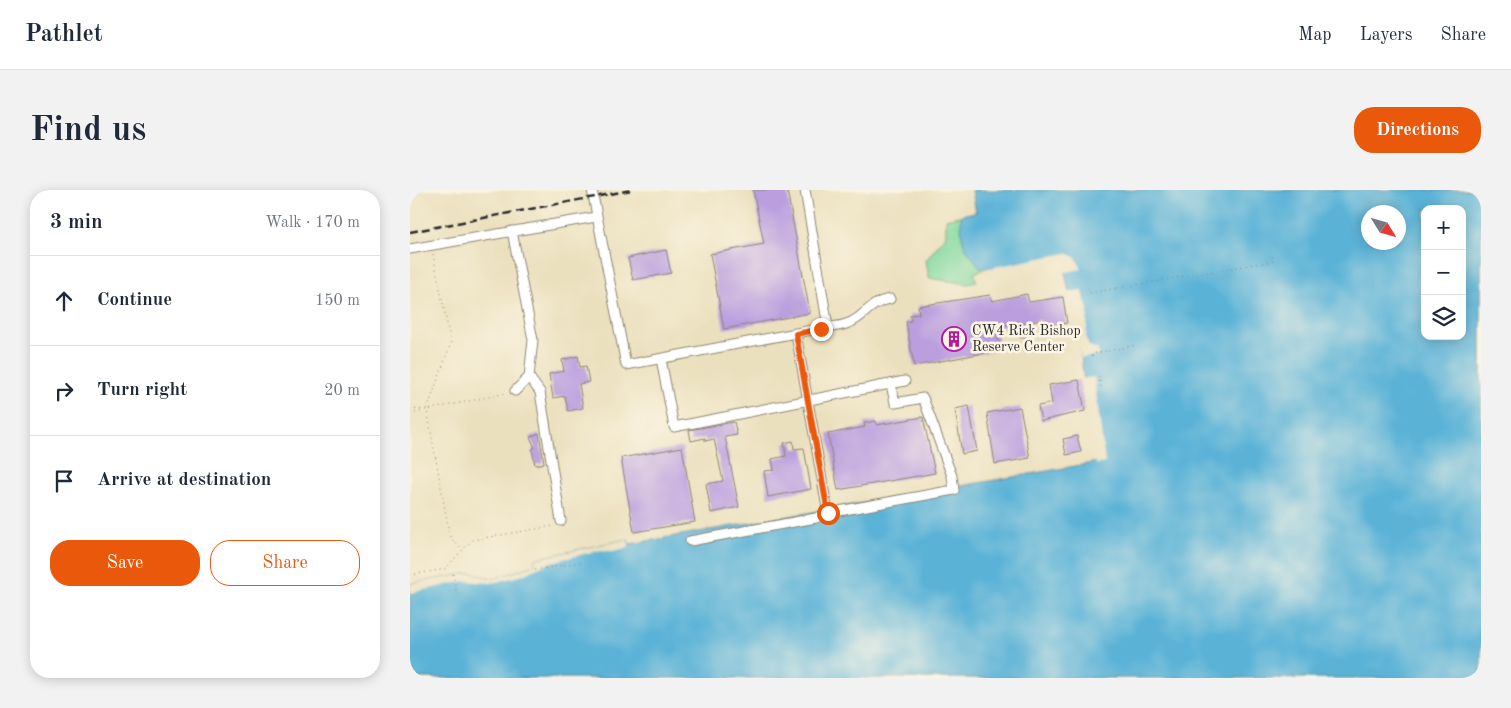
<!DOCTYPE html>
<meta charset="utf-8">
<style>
:root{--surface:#fff;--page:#f2f2f3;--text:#1f2937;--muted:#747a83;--line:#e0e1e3;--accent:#ea580c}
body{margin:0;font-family:"Old Standard TT",serif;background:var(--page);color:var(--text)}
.controls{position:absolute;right:15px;top:15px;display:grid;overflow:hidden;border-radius:10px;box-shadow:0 2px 12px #0003}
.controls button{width:45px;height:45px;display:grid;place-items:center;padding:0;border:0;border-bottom:1px solid var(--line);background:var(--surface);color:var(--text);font:25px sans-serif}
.compass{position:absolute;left:951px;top:15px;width:45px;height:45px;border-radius:50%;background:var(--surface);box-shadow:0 2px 12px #0003;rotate:127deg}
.stop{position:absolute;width:15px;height:15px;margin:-11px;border:4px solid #ea580c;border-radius:50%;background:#fff}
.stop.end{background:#ea580c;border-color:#fff;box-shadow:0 1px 5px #0008}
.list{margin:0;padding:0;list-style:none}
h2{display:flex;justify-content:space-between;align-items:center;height:65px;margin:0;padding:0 20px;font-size:21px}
h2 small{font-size:16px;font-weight:400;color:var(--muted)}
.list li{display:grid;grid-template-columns:32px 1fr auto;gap:15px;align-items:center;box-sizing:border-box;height:90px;padding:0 20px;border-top:1px solid var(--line)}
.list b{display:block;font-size:19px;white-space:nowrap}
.list em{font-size:16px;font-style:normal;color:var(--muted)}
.actions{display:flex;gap:10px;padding:15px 20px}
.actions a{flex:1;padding:11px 0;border:1px solid var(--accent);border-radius:20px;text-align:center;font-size:18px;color:var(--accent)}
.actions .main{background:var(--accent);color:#fff}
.icon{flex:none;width:28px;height:28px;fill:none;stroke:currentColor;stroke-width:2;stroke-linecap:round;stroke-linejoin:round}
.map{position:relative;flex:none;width:1071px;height:488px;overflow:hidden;border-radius:20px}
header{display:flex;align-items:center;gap:30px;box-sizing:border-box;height:70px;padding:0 25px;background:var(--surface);border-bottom:1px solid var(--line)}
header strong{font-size:24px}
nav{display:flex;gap:28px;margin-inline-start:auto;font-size:18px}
.intro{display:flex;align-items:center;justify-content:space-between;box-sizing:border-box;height:120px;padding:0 30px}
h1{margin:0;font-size:35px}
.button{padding:12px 22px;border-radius:20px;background:var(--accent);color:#fff;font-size:18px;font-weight:700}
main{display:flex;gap:30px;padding:0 30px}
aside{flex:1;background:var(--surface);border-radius:20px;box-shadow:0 2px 12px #0003}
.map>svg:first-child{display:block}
</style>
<header>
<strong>Pathlet</strong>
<nav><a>Map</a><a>Layers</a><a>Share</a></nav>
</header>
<div class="intro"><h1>Find us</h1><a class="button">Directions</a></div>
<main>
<aside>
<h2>3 min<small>Walk · 170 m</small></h2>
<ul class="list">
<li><svg class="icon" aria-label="ahead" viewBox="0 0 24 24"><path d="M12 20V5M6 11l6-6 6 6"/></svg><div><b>Continue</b></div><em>150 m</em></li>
<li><svg class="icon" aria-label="right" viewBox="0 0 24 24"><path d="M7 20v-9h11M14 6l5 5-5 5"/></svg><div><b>Turn right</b></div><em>20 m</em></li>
<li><svg class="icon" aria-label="arrive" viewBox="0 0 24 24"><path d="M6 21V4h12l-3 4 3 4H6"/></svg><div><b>Arrive at destination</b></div></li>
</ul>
<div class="actions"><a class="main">Save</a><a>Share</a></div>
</aside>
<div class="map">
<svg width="1071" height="488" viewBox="0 0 1071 488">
<rect width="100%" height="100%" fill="#fcf5e5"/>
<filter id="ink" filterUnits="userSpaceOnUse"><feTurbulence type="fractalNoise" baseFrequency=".02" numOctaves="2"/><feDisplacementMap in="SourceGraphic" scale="10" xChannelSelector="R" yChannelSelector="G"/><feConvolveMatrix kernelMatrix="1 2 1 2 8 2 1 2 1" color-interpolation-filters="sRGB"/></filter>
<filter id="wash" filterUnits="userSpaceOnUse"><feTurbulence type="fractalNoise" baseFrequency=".0096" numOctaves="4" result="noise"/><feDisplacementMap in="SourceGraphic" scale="20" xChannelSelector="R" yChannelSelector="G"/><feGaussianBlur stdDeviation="1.12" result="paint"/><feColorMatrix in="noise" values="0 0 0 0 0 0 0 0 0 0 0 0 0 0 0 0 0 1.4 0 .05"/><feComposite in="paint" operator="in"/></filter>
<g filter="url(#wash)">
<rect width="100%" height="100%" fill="#ebe0bd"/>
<!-- green -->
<path fill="#80d89d" stroke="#568264" d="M566 22 591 76 569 81 564 84 567 92 558 94 519 88 516 70 536 45V29Z"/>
<!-- water -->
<path fill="#5ab2d7" stroke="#426e81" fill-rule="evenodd" d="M562 0H1071V488H0V394L61 383 83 389 125 375V369L217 349 220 354 688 272 684 236 674 191 663 102H659L655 82 647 79 648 71 571 79C553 54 551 57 551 25L566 22ZM1015 19H1052V146H1015ZM958 22H988V52H958Z"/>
<!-- pier -->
<g fill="#ebe0bd">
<path d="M657 63 665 67 672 79 650 83 645 81V74H635L612 81 569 80Z"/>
<path d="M672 100 678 120 676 150 679 156 687 159 689 165 671 168 660 102Z"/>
<path d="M684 187 695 273 686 274 682 237 671 189Z"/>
<path d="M217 349 220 357 203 361 190 360 141 372 110 386 81 393 55 391 0 403V394L61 383 83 389 125 375V369Z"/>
</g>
<g id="blocks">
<!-- building -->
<g fill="#ba9ede">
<path d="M343 0H377L400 123 314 139 300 64 354 54Z"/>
<path d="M256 60 261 83 223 90 218 68Z"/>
<path d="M617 104 619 112 653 107 657 133 631 137 630 130 613 134 616 147 610 148 607 133 586 137 590 160 504 176 496 132 501 131 500 125 509 124 508 116 580 105 582 111Z"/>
<path d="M168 166 170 177 176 176 179 192 169 194 173 218 158 221 155 206 143 208 139 184 154 181 152 170Z"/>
<path d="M669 190 675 221 631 231 628 216 642 213 639 195Z"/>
<path d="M559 216 567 261 552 264 545 219Z"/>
<path d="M610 217 620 268 585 274 577 223Z"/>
<path d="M513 227 525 283 428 300 418 244 455 237 454 233 466 231 467 235Z"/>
<path d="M324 232 327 245 315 247 329 317 301 323 296 294 313 291 304 249 295 251V248L281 251 279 240Z"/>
<path d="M129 243 134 273 125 275 122 259 125 258 120 247Z"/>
<path d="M667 246 671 262 656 265 653 249Z"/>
<path d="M383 251 384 259 394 258 401 299 358 307 354 281 364 280 362 269 376 266 374 253Z"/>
<path d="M272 257 285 332 224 342 211 268Z"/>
</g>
</g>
</g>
<g filter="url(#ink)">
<use href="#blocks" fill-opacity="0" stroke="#8b8674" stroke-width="1"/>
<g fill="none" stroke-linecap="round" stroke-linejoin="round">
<defs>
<g id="minor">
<path d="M182 0 216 175 418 137C455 136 452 114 480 109"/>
<path d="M395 0 418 137"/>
<path d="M102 41 123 150 119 187 105 201"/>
<path d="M0 59 186 27"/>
<path d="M386 144 418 323 544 300 542 286 513 208 485 213 481 194"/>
<path d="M251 169 264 237 495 191"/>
<path d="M119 187 130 202 151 331"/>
<path d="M280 351 406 328 418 323"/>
</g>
</defs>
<!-- minor casing -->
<use href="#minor" stroke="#8b8674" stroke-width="11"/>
<!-- path -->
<g stroke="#8b8674" stroke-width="1" stroke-dasharray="1 4" stroke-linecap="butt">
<path d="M23 64 41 153 17 220 40 347 53 361"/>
<path d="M852 73 863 71 862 66"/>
<path d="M679 98 680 103 708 98"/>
<path d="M708 98 851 73"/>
<path d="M698 161 727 155"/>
<path d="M682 166V164L696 161"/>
<path d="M689 186 691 197"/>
<path d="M0 219 17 220 97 203"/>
<path d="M0 224 14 221"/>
<path d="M125 380 171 372"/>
<path d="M43 384 46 400"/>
<path d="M0 385 35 379 62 350 143 336"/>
</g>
<!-- minor -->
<use href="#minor" stroke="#fff" stroke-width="9"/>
<!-- rail -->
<path stroke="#2b2b2b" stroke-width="2.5" stroke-dasharray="8 4" stroke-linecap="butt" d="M0 42 221 0"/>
</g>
</g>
<g fill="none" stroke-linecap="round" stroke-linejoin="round" filter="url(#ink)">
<!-- route -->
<path stroke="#ea580c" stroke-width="6" d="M411 139 386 144 418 323"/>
</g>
<!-- icons -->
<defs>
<symbol id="building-ring" viewBox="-11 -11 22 22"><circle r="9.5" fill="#fcf5e5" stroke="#b5179e" stroke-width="1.5"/><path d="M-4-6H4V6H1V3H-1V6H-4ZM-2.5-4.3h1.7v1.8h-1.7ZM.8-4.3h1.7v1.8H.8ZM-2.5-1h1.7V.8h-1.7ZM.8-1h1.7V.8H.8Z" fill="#b5179e"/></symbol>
</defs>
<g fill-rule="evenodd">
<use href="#building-ring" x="530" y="135" width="28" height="28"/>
</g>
<g text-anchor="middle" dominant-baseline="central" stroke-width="5" stroke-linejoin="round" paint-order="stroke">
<!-- poi labels -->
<g font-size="14" fill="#2b2b2b" stroke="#fcf5e5" text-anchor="start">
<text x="562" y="141">CW4 Rick Bishop<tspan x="562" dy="16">Reserve Center</tspan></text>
</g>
</g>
</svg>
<div class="controls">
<button>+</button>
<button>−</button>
<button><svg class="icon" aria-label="layers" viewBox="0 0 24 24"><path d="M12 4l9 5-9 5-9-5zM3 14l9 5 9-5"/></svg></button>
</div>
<svg class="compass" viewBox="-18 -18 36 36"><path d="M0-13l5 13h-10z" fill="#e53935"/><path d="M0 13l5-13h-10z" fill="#747a83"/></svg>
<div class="stop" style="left:418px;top:323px"></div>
<div class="stop end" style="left:411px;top:139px"></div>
</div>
</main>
